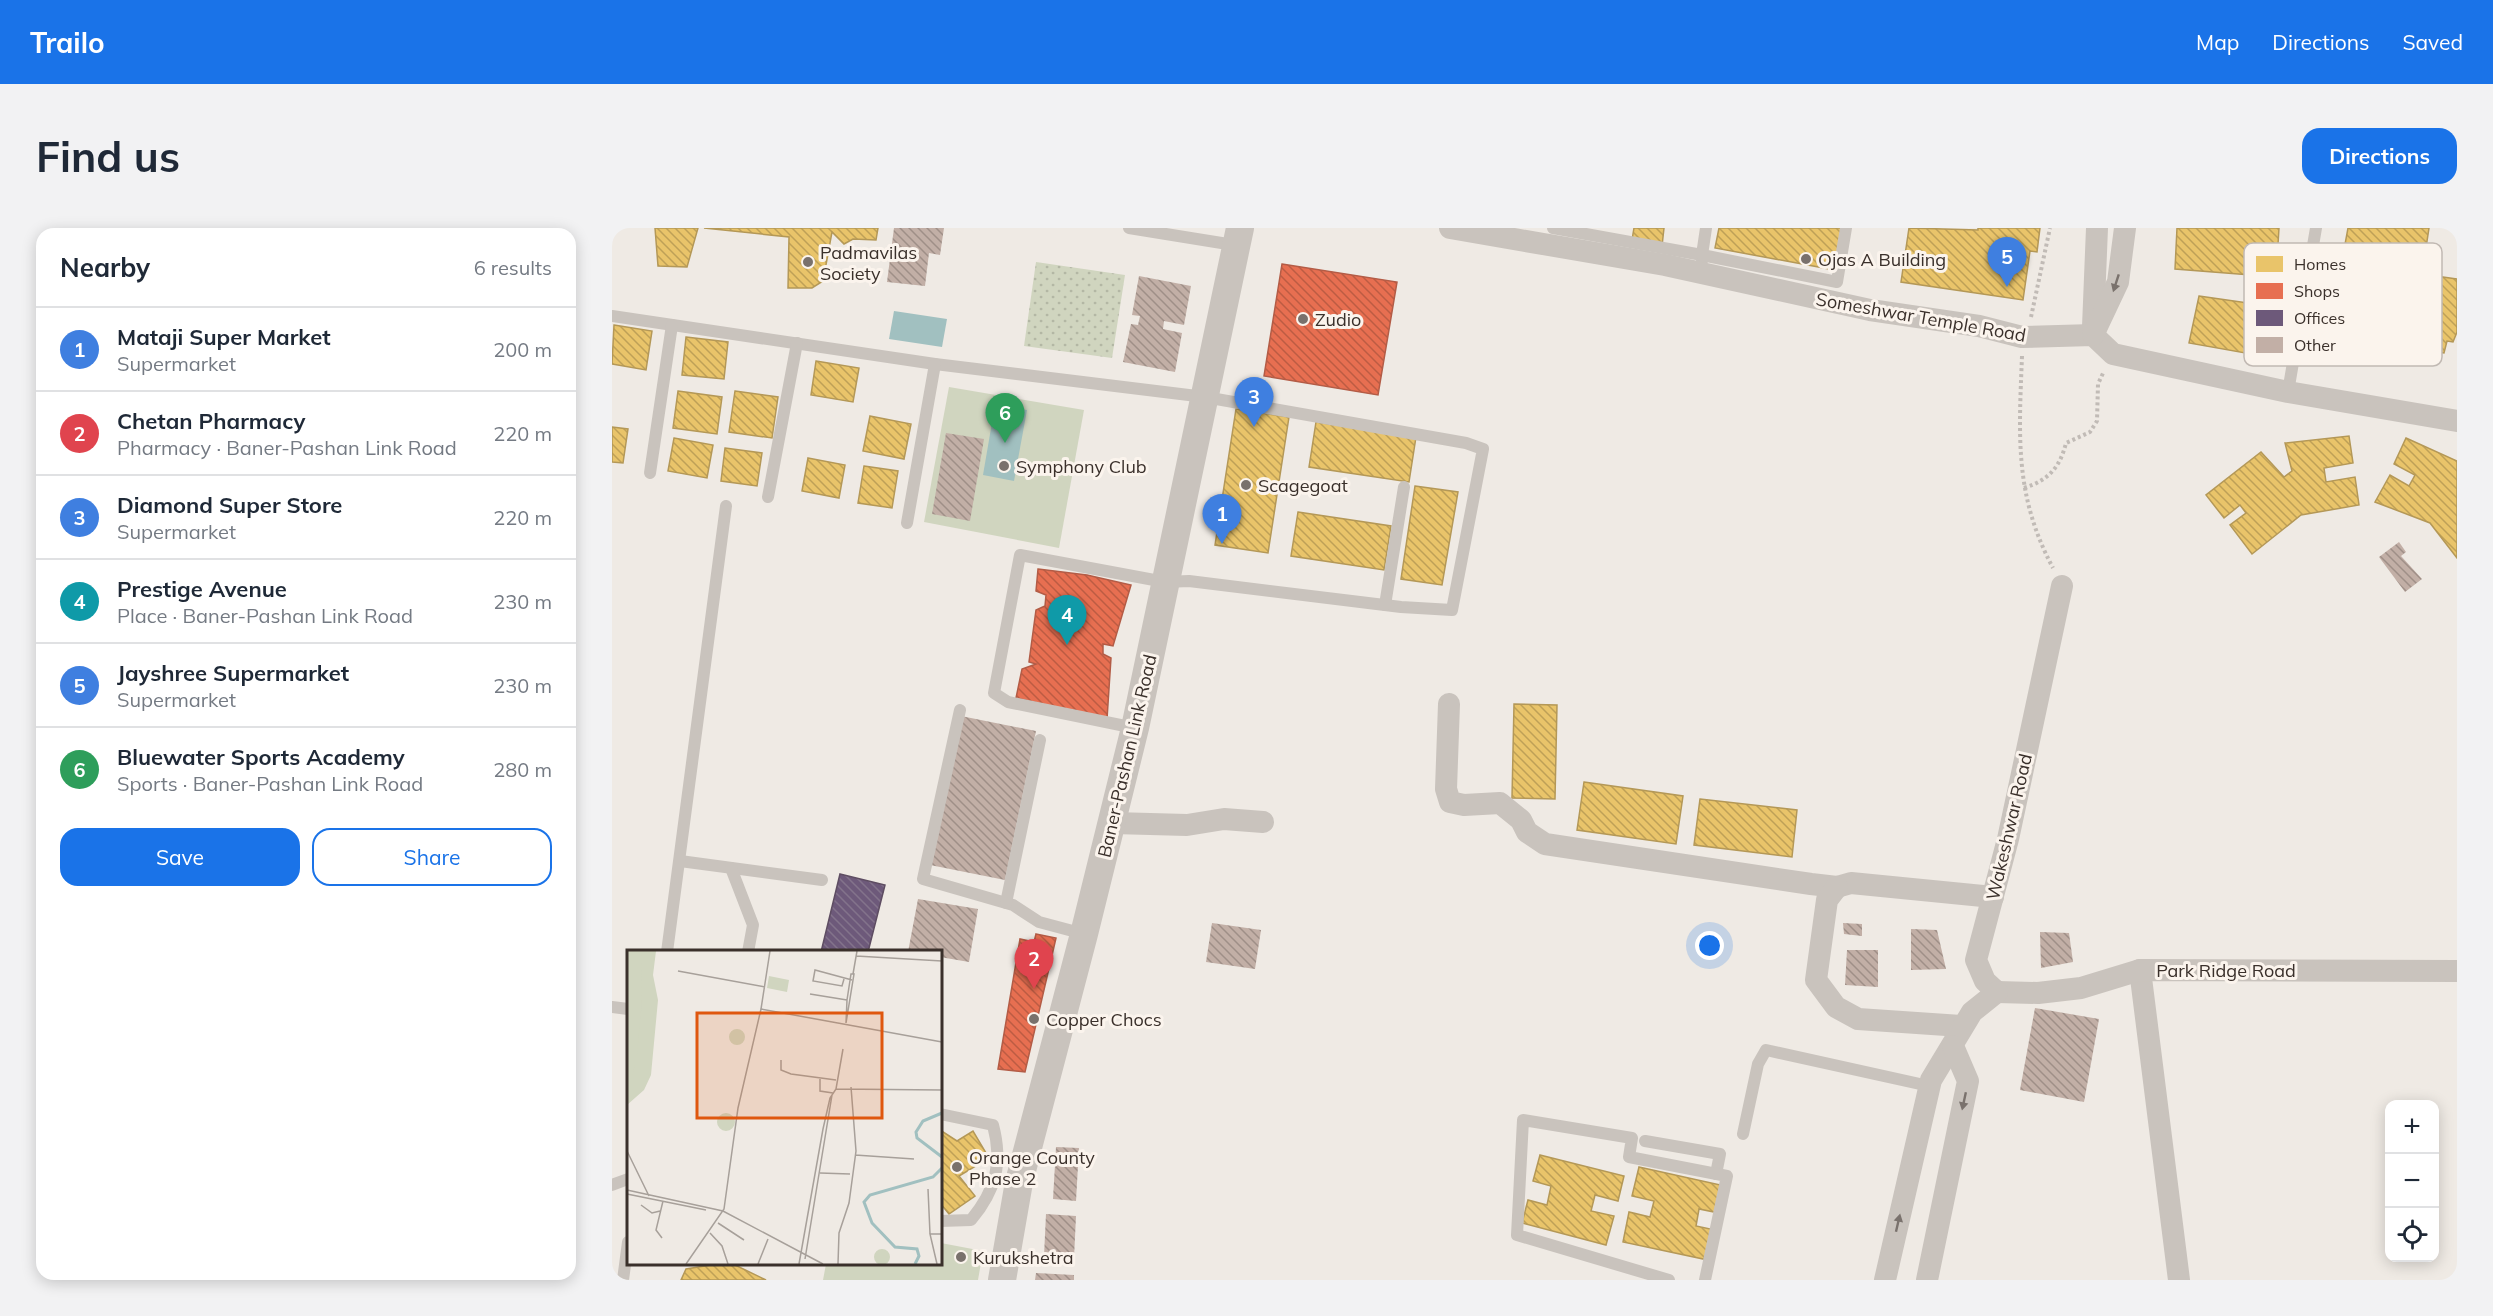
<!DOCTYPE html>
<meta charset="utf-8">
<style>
:root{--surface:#fff;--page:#f2f2f3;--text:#1f2937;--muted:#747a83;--line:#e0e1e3;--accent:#1a73e8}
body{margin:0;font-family:Mulish,sans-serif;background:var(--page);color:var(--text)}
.controls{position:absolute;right:18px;bottom:18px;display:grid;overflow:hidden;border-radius:12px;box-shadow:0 3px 15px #0003}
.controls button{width:54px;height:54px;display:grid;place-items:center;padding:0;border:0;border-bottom:2px solid var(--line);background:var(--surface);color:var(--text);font:30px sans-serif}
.you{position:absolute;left:1098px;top:718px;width:21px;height:21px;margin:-15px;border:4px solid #fff;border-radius:50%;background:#1a73e8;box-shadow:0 0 0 9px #1a73e833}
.badge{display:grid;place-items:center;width:39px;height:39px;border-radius:50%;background:var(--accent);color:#fff;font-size:20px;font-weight:700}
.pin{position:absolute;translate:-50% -50px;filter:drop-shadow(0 2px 3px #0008)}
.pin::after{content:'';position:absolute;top:32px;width:21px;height:18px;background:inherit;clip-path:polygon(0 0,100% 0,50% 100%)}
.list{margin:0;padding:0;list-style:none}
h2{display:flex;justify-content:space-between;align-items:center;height:78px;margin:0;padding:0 24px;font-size:26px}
h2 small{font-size:20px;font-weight:400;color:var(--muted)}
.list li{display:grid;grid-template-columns:39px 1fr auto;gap:18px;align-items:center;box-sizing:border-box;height:84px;padding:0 24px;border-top:2px solid var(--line)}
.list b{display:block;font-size:22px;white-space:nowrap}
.list p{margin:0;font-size:20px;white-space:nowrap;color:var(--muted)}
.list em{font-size:20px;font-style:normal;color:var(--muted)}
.actions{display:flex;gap:12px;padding:18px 24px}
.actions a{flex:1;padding:14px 0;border:2px solid var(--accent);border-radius:18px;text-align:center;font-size:21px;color:var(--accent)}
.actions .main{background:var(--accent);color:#fff}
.icon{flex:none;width:33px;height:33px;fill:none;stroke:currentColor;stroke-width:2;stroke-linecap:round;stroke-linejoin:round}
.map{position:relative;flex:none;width:1845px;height:1052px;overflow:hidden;border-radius:18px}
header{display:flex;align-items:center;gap:36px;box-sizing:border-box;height:84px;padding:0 30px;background:var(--accent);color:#fff}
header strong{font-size:28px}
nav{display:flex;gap:33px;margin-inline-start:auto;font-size:21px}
.intro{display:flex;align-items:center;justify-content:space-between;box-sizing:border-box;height:144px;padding:0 36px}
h1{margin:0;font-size:42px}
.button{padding:15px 27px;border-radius:18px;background:var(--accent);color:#fff;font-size:21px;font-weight:700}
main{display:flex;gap:36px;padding:0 36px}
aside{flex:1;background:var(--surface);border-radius:18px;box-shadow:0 3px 15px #0003}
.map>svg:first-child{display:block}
</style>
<header>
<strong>Trailo</strong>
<nav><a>Map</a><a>Directions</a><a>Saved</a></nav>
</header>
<div class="intro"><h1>Find us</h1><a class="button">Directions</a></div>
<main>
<aside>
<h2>Nearby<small>6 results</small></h2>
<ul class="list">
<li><span class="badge" style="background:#3f7fe0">1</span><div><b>Mataji Super Market</b><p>Supermarket</p></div><em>200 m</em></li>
<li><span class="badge" style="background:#e0444e">2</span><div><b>Chetan Pharmacy</b><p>Pharmacy · Baner-Pashan Link Road</p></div><em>220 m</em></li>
<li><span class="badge" style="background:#3f7fe0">3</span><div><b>Diamond Super Store</b><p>Supermarket</p></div><em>220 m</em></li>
<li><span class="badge" style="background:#0f9aa8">4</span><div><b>Prestige Avenue</b><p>Place · Baner-Pashan Link Road</p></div><em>230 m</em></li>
<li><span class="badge" style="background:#3f7fe0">5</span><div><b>Jayshree Supermarket</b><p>Supermarket</p></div><em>230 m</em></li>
<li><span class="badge" style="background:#2e9e5b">6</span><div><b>Bluewater Sports Academy</b><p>Sports · Baner-Pashan Link Road</p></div><em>280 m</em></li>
</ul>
<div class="actions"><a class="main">Save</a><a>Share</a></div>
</aside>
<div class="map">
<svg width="1845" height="1052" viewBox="0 0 1845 1052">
<defs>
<pattern id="grass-dots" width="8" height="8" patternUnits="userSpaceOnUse" patternTransform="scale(1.5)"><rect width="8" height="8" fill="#d0d5bf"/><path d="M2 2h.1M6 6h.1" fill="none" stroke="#b3b7a4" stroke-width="1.8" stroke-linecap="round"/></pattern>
<pattern id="homes-back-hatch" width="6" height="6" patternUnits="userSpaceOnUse" patternTransform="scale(1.5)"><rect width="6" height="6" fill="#e9c46a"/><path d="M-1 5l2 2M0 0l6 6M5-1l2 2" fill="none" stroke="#bea057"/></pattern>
<pattern id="shops-back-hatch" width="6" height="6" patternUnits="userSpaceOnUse" patternTransform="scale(1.5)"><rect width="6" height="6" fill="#e76f51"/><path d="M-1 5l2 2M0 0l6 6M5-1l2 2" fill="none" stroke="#bc5c43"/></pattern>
<pattern id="offices-back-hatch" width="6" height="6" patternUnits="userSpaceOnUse" patternTransform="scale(1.5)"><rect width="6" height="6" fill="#6d597a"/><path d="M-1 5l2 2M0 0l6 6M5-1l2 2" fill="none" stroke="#83738b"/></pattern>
<pattern id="building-back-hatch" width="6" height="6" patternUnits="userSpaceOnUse" patternTransform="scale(1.5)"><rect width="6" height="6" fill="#c2afa6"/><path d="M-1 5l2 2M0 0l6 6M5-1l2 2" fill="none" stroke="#9f8f87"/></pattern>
</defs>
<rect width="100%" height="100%" fill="#efeae4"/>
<!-- grass -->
<path fill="url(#grass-dots)" d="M424 34 513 47 500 130 412 118Z"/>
<!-- garden -->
<g fill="#d0d5bf">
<path d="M337 159 472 182 447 320 312 294Z"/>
<path d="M329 1015 371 1023 366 1052H211L214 1036H328Z"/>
</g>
<!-- water -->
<g fill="#a1c0c0">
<path d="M282 83 335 91 330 119 277 111Z"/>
<path d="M383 177 415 182 402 253 371 247Z"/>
</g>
<!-- homes -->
<g fill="url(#homes-back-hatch)" stroke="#b49857" stroke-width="1.5">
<path d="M43 0H86L75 39 46 38Z"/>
<path d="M92 0H266L264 12 241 11 232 16 220 4 211 53 200 60H176L177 9Z"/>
<path d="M1022 0H1052L1050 18 1020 12Z"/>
<path d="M1107 0H1230L1223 42 1103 20Z"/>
<path d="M1297 0 1366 2V0H1428L1425 24 1418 23 1411 72 1289 54Z"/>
<path d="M1565 0H1667L1664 49 1563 41Z"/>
<path d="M1736 0H1817L1810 46 1845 51V104L1841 114 1835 113 1832 125 1739 114 1731 98 1720 87Z"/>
<path d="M1587 68 1678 81 1667 131 1577 115Z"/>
<path d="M2 97 40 103 34 142 0 136Z"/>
<path d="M74 109 116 114 112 151 70 147Z"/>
<path d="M204 133 247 140 241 174 199 167Z"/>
<path d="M66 163 110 169 105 206 61 200Z"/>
<path d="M123 163 166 169 160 210 117 204Z"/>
<path d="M624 181 677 189 656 325 603 317Z"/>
<path d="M258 188 299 196 292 231 251 223Z"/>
<path d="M704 194 804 209 797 254 697 239Z"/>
<path d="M0 199 16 201 11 235 0 234Z"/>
<path d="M1737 208 1741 235 1712 240 1714 254 1743 249 1747 277 1689 287 1640 326 1618 297 1634 285 1628 277 1612 290 1594 267 1649 224 1672 249 1680 243 1673 215Z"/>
<path d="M62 210 101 217 95 250 56 243Z"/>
<path d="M1794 210 1845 233V330L1818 295 1763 274 1778 247 1797 258 1803 247 1782 236Z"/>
<path d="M113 220 150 225 145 258 109 253Z"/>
<path d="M196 230 233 237 227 270 190 263Z"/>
<path d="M252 238 286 243 280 280 246 275Z"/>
<path d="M803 258 846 264 830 357 789 351Z"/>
<path d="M686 284 779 298 772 342 679 328Z"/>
<path d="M902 476 945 477 943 571 900 570Z"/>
<path d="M972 554 1071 568 1064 616 965 602Z"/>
<path d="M1088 571 1185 582 1180 629 1082 617Z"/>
<path d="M328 902 345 913 361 903 377 930 347 948 363 968 337 986 328 975Z"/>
<path d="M928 927 1012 948 1006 973 983 967 979 983 1002 988 994 1017 910 995 916 972 935 977 939 958 921 953Z"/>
<path d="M1027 939 1113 958 1107 985 1087 981 1084 998 1103 1002 1096 1032 1011 1014 1017 984 1038 989 1042 973 1020 968Z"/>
<path d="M105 1036H121L154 1052H69L74 1041Z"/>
</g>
<!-- shops -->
<g fill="url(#shops-back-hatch)" stroke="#b35c46" stroke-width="1.5">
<path d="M670 36 785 54 766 167 652 148Z"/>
<path d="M426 341 475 347 519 357 501 418 491 416V426L499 430 495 491 404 470 410 441 424 436 417 434 424 382 433 378 434 367 424 363Z"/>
<path d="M424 706 444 710 413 844 386 841 408 711 422 714Z"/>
</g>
<!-- offices -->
<path fill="url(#offices-back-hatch)" stroke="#5e4d62" stroke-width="1.5" d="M228 646 273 657 256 724H209Z"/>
<!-- building -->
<g fill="url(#building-back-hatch)">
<path d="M282 0H332L328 27 317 25 313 58 275 54Z"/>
<path d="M527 48 579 58 572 97 552 93 551 101 570 105 563 144 511 134 519 96 526 97 528 88 520 87Z"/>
<path d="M334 205 372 211 358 293 320 286Z"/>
<path d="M1787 314 1794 324 1789 328 1810 351 1793 364 1767 329Z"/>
<path d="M349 488 424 503 393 652 318 637Z"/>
<path d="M306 671 366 681 357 734 328 729V724H296Z"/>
<path d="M600 695 649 702 643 741 594 734Z"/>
<path d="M1231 695 1250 696V708L1232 706Z"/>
<path d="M1299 701 1325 702 1334 741 1299 742Z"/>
<path d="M1428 704 1457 705 1461 734 1429 740Z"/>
<path d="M1235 722H1266V759L1233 757Z"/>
<path d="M1423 780 1487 791 1472 874 1408 862Z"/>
<path d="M444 919 467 920 464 973 441 971Z"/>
<path d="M434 986 464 988 462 1030 432 1028Z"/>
<path d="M424 1045 462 1047V1052H423Z"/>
</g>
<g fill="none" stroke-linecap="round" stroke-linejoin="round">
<!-- path -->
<g stroke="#c1bbb6" stroke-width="4" stroke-dasharray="3 3" stroke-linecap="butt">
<path d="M1419 89 1438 0"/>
<path d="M1410 128C1407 207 1402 267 1441 340"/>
<path d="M1412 260C1437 252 1448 239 1454 215L1478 204 1485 193 1486 156 1492 143"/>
</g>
<!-- service -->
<g stroke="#c9c3bd" stroke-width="12">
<path d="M517 0 622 17"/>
<path d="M941 0 1090 27V33"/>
<path d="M1094 0 1090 27 1225 54 1234 0"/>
<path d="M0 88 323 136 593 169 854 215 871 221 840 382 789 379 577 353 553 354 408 327 382 465 396 474 523 500"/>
<path d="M1676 164 1704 0"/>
<path d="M38 245 60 97"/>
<path d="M156 269 185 115"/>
<path d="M295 295 323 136"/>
<path d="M773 377 792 259"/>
<path d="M348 482 311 651 401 677 427 694 472 706"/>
<path d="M68 633 210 652"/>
<path d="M119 640 141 697 136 724"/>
<path d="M394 675 428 512"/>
<path d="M55 724 114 278"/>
<path d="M0 779 16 781"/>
<path d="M328 886 381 897C391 935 384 962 359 992L328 993"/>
<path d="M1131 906 1146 836 1154 822 1317 858"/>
<path d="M1033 913 1108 926 1104 946"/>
<path d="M0 957 16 951"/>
<path d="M11 1052 16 1014"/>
<path d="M1057 1052 905 1007 911 892 1020 910 1017 929 1115 948 1093 1052"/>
</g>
<!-- minor -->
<g stroke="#c9c3bd" stroke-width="22">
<path d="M838 0 1053 37 1258 82 1367 98 1410 109 1481 107 1501 126 1676 164 1845 193"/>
<path d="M1481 99 1485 0"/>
<path d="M1481 107 1506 54 1513 0"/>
<path d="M837 476 834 561 838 574 852 577 888 575 909 592 915 604 933 616 1199 656 1225 659 1239 655 1381 669"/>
<path d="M501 595 575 597 612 591 651 594"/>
<path d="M1225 659 1215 672 1204 752 1224 779 1246 791 1349 798"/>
<path d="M1528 742 1567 1052"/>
<path d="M1385 764 1426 765 1469 760 1528 742 1845 743"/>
<path d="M1385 764 1373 753 1364 732 1396 611 1450 358"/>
<path d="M1273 1052 1319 852 1360 784 1385 764"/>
<path d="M1315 1052 1356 853 1341 818"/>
</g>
<!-- tertiary -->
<path stroke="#c9c3bd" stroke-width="28" d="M390 1052 407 954 472 706 523 500 628 0"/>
</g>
<!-- one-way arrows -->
<defs><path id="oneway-solid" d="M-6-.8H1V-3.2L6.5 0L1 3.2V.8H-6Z" transform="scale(1.5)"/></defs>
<g fill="#7a726d">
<use href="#oneway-solid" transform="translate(1504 55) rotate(108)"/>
<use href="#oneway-solid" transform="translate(1352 873) rotate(102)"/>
<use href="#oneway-solid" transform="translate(1286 995) rotate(-77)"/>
</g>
<!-- markers -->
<g fill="#79716c" stroke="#fbf4ed" stroke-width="2">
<circle cx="1194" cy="31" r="6"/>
<circle cx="196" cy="34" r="6"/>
<circle cx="691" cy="91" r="6"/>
<circle cx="392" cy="238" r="6"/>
<circle cx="634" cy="257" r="6"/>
<circle cx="422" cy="791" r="6"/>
<circle cx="345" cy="939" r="6"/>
<circle cx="349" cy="1029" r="6"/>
</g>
<g text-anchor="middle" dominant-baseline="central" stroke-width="6" stroke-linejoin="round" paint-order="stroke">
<!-- poi labels -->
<g font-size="18" fill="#3a302b" stroke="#fbf4ed" text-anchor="start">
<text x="208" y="24">Padmavilas<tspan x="208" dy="21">Society</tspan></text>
<text x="1206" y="31">Ojas A Building</text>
<text x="703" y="91">Zudio</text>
<text x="404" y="238">Symphony Club</text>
<text x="646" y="257">Scagegoat</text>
<text x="434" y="791">Copper Chocs</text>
<text x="357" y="929">Orange County<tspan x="357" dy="21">Phase 2</tspan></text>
<text x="361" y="1029">Kurukshetra</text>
</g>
<!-- street labels -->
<g font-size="18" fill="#3a302b" stroke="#fbf4ed">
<text transform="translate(1309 89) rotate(10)">Someshwar Temple Road</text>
<text transform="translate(515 528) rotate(-77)">Baner-Pashan Link Road</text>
<text transform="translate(1397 599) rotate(-77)">Wakeshwar Road</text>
<text x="1614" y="742">Park Ridge Road</text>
</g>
</g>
<!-- overview -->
<g transform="translate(15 722)">
<rect width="315" height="315" fill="#efeae4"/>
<path d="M0 1H29L26 25 31 50 24 125 17 140 0 155Z" fill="#d0d5bf"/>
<path d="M0 1H14L15 50 10 104 5 128 0 133ZM142 26 162 30 160 42 140 38ZM247 307a8 8 0 1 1 16 0a8 8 0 1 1-16 0Z" fill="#d0d5bf"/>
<path d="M102 87a8 8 0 1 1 16 0a8 8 0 1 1-16 0ZM90 172a9 9 0 1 1 18 0a9 9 0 1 1-18 0Z" fill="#d0d5bf"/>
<path fill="none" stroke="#a1c0c0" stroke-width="3" d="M315 163 296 171 289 182 290 188 315 207M288 314 292 306 290 299 268 297 245 273 237 252 243 245 306 227 315 218"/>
<path fill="none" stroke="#a7a09a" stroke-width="1.5" d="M229 6 315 11M51 21 138 37M224 24H227L219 73 220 50ZM226 24 230 1M217 29 215 36 186 31 188 20 225 30M183 44 220 50M134 59 315 92M154 110V120L164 124 209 130M193 129V141L206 143M209 139 315 140M0 201 22 246M228 205 287 209M193 223 223 224M301 239 303 284M0 240 96 261 196 314M0 244 79 260M14 255 25 263 33 261M91 273 117 290M83 283 95 296 101 314M35 288 29 280 36 251M178 309 205 145M59 314 97 259 111 158 134 59 143 1M131 314 141 289M172 314 196 179 203 148 209 139 216 99M211 314 212 283 222 253 229 201 224 137M310 314 303 284H315"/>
<path fill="#df570e" fill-opacity="0.15" stroke="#df570e" stroke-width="3" d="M70 63H255V168H70Z"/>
<rect width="315" height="315" fill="none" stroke="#3a302b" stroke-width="3"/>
</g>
<!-- legend -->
<rect x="1632" y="15" width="198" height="123" rx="9" fill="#fbf4ed" stroke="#c1b9b3" stroke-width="1.5"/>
<rect x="1644" y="28" width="27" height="16" fill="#e9c46a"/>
<rect x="1644" y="55" width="27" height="16" fill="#e76f51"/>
<rect x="1644" y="82" width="27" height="16" fill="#6d597a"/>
<rect x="1644" y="109" width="27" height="16" fill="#c2afa6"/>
<g font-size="16" fill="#3a302b">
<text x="1682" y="42">Homes</text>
<text x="1682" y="69">Shops</text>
<text x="1682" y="96">Offices</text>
<text x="1682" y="123">Other</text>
</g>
</svg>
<div class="controls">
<button>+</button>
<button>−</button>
<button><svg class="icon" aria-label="locate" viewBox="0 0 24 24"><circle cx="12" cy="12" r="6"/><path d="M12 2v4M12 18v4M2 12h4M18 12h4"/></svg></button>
</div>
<div class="you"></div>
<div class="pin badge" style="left:610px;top:316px;background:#3f7fe0">1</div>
<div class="pin badge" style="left:422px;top:761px;background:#e0444e">2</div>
<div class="pin badge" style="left:642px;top:199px;background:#3f7fe0">3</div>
<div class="pin badge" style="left:455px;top:417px;background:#0f9aa8">4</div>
<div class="pin badge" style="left:1395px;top:59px;background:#3f7fe0">5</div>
<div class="pin badge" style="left:393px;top:215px;background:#2e9e5b">6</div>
</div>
</main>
